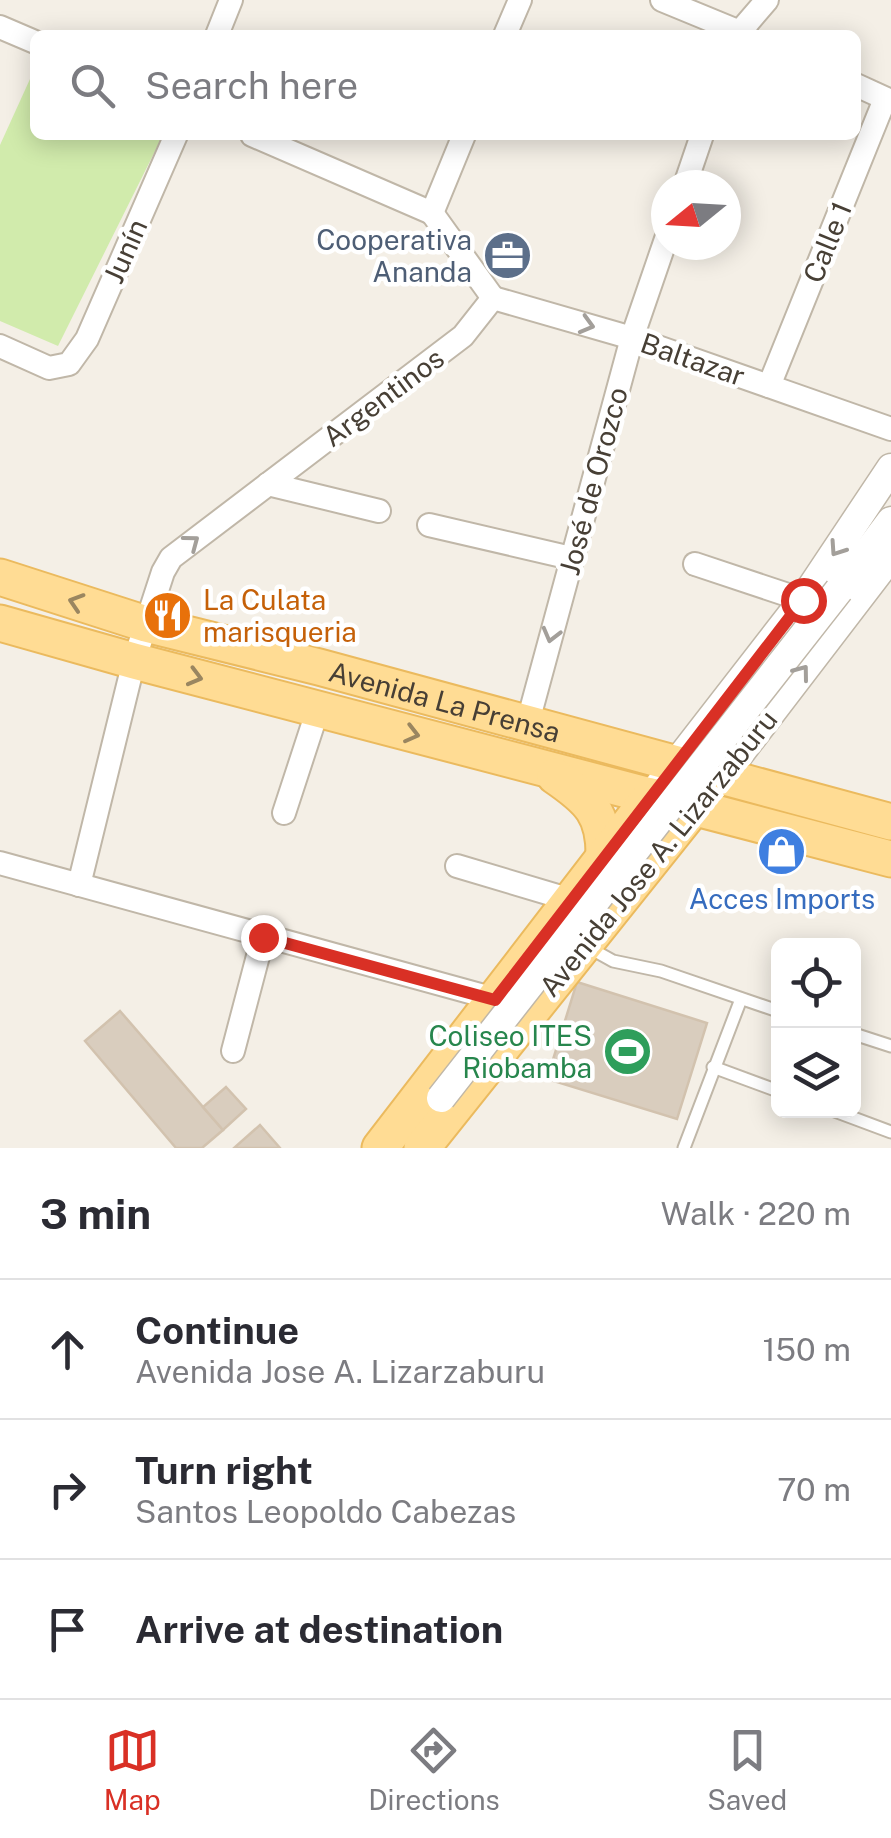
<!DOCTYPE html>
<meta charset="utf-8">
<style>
:root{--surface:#fff;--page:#f7f7f7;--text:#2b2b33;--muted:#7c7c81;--line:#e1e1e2;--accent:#d93025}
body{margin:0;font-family:"Public Sans",sans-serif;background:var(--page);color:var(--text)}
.controls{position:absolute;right:30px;bottom:30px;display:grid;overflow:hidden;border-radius:15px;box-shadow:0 5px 25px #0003}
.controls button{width:90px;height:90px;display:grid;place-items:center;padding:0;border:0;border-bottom:2px solid var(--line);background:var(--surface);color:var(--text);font:50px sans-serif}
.compass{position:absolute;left:651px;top:170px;width:90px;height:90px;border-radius:50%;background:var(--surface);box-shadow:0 5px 25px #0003;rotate:252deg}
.stop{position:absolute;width:30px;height:30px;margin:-22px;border:8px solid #d93025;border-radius:50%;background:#fff}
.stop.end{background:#d93025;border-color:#fff;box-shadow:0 2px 10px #0008}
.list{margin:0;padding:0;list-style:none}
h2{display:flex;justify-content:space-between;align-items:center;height:130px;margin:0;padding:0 40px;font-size:42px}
h2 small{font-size:32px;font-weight:400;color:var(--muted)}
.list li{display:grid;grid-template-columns:65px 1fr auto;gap:30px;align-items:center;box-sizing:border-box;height:140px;padding:0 40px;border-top:2px solid var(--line)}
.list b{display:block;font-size:38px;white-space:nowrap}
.list p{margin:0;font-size:32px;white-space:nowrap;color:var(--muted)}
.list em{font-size:32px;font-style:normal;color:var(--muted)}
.icon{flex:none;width:55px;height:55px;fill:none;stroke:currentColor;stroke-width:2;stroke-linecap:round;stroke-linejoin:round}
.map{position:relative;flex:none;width:891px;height:1148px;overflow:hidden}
.search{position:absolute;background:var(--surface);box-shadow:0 5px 25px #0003;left:30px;right:30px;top:30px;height:110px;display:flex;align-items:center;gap:25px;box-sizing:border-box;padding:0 35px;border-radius:15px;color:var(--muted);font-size:38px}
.sheet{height:550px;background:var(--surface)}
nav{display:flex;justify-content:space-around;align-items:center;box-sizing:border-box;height:140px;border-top:2px solid var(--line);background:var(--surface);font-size:28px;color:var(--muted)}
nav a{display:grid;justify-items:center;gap:5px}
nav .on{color:var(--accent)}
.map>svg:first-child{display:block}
</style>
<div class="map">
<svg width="891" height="1148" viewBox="0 0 891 1148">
<rect width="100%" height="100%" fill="#f4efe6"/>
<!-- green -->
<path fill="#d1ebac" d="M35 68V135H163L58 346 0 321V145Z"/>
<!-- building -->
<g fill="#d9cdbe" stroke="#d2c2ae" stroke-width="2.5">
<path d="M577 982 707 1023 677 1119 547 1079Z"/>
<path d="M120 1011 223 1130 202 1148H176L85 1041Z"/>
<path d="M226 1087 246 1109 223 1130 203 1107Z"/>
<path d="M260 1125 280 1148H234Z"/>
</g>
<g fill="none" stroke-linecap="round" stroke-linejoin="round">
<defs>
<g id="service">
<path d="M586 946 613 961 661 971 778 1011"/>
<path d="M854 1034 891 1046"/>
<path d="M713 1067 778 1091"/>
<path d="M832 1110 891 1132"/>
<path d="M684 1148 741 999"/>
</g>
<g id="minor">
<path d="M662 0 747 35"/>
<path d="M0 27 35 42"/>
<path d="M217 35 231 0"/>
<path d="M505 35 520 0"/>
<path d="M737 35 767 0"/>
<path d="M856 85 891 101"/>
<path d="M252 135 432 213"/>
<path d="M685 185 702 135"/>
<path d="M432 213 493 298"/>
<path d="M432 213 464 135"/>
<path d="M493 298 632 338 891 429"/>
<path d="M0 346 49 368 69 364 87 339 176 135"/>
<path d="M769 386 885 99"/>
<path d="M268 484 379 511"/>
<path d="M429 525 571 558"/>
<path d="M695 564 803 600"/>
<path d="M527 725 632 338 666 239"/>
<path d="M284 813 318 709"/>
<path d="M0 863 495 999"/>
<path d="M457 866 571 900"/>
<path d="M79 885 134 661 163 572 171 558 463 336 493 298"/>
<path d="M233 1051 263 937"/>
</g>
<g id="tertiary">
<path d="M839 590 891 521"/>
<path d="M651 796 803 600 891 468"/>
<path d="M695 806 721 778 891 556"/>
</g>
<g id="primary">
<path id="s1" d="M0 577 146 624 319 667 891 822"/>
<path d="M0 623 134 661 891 859"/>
<path d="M555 776C590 800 605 814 604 858"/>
<path d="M380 1148 651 796"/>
<path d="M422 1148 695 806"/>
</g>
</defs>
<!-- service casing -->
<use href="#service" stroke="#c0b7a8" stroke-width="15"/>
<!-- minor casing -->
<use href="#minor" stroke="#c0b7a8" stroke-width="26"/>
<!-- tertiary casing -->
<use href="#tertiary" stroke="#c0b7a8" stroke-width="31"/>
<!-- primary casing -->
<use href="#primary" stroke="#ebba5e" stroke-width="39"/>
<!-- service -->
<use href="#service" stroke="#fff" stroke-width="11"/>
<!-- minor -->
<use href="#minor" stroke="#fff" stroke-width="22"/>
<!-- tertiary -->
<use href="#tertiary" stroke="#fff" stroke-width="28"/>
<!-- primary -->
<use href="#primary" stroke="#ffdc94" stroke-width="35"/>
<defs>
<path id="tertiary-bridge" d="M441 1098 839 590"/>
</defs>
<!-- tertiary-bridge casing -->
<use href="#tertiary-bridge" stroke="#c0b7a8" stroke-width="31" stroke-linecap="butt"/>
<!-- tertiary-bridge -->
<use href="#tertiary-bridge" stroke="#fff" stroke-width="28"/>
</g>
<!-- one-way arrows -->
<defs><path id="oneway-chevron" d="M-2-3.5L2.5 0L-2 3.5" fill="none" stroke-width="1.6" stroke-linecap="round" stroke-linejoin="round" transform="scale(2.5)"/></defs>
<g stroke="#a39f9a">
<use href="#oneway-chevron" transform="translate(587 325) rotate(16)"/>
<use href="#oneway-chevron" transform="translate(192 542) rotate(-37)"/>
<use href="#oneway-chevron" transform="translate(837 549) rotate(124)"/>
<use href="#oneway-chevron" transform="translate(551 635) rotate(105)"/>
<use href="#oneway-chevron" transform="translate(802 672) rotate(-53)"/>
</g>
<g stroke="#9a8660">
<use href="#oneway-chevron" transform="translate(76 602) rotate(-162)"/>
<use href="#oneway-chevron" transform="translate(195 677) rotate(15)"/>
<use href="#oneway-chevron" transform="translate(412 734) rotate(14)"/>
</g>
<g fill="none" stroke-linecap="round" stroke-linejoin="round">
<!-- route -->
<path stroke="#d93025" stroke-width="12" d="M263 937 495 1000 803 600"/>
</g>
<!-- icons -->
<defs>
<symbol id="office-disc" viewBox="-11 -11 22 22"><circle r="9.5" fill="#5c6f8a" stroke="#fff"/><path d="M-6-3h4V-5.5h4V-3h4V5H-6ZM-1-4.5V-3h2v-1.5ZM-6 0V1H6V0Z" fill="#fff"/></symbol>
<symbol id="restaurant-disc" viewBox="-11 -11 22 22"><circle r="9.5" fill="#e8710a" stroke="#fff"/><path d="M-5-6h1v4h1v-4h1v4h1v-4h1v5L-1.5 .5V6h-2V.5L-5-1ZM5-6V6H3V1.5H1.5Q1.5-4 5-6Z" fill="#fff"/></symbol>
<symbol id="shop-disc" viewBox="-11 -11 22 22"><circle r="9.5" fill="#3f7fe0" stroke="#fff"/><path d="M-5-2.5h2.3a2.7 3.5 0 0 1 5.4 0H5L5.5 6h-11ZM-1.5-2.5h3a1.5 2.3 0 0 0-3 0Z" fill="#fff"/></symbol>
<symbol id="stadium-disc" viewBox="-11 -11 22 22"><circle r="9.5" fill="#2e9e5b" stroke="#fff"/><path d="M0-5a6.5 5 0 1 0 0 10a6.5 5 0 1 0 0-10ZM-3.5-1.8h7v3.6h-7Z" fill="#fff"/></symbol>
</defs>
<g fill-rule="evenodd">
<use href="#office-disc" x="480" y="228" width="55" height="55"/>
<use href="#restaurant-disc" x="140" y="588" width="55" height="55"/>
<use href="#shop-disc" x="754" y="824" width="55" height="55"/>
<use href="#stadium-disc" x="600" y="1024" width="55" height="55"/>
</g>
<g text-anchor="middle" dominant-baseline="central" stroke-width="9" stroke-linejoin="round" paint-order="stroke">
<!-- service labels -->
<g font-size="28" fill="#4e5e75" stroke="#fff" text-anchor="end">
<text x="472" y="239">Cooperativa<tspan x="472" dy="32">Ananda</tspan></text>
</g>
<!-- street labels -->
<g font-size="28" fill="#473f35" stroke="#fff">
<text transform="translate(827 242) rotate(-68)">Calle 1</text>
<text transform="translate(125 251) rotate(-66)">Junín</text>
<text transform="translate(693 359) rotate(19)">Baltazar</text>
<text transform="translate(383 397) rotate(-37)">Argentinos</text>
<text transform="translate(593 481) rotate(-75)">José de Orozco</text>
<text stroke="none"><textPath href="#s1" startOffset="462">Avenida La Prensa</textPath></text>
<text transform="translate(658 853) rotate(-51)">Avenida Jose A. Lizarzaburu</text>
</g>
<!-- food labels -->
<g font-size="28" fill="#c56008" stroke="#fff" text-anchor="start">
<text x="203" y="599">La Culata<tspan x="203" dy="32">marisqueria</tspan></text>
</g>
<!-- shop labels -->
<g font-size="28" fill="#366cbe" stroke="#fff">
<text x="782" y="898">Acces Imports</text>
</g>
<!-- leisure labels -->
<g font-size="28" fill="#27864d" stroke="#fff" text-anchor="end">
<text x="592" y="1035">Coliseo ITES<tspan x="592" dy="32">Riobamba</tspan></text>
</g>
</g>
</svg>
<div class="controls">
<button><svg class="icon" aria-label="locate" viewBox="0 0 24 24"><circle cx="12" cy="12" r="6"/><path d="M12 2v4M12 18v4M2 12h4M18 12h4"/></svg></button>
<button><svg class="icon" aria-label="layers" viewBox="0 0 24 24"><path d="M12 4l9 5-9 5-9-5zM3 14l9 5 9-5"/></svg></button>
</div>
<svg class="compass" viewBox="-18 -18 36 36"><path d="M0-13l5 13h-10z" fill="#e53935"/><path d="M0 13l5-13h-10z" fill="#7c7c81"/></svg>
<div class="stop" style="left:803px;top:600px"></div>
<div class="stop end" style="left:263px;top:937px"></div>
<div class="search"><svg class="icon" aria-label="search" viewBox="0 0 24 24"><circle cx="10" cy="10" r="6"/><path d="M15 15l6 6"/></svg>Search here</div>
</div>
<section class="sheet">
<h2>3 min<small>Walk · 220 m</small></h2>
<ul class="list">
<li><svg class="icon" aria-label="ahead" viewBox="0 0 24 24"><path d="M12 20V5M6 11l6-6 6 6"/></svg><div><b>Continue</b><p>Avenida Jose A. Lizarzaburu</p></div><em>150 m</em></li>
<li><svg class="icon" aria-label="right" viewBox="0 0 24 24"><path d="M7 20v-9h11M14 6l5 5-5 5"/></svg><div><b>Turn right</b><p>Santos Leopoldo Cabezas</p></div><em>70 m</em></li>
<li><svg class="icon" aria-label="arrive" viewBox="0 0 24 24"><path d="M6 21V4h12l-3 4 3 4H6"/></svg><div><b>Arrive at destination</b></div></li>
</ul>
</section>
<nav>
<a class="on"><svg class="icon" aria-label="map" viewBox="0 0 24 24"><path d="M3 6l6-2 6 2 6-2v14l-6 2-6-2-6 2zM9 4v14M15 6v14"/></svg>Map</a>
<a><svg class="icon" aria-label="directions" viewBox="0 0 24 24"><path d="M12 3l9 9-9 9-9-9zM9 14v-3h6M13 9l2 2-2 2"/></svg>Directions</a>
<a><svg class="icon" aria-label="saved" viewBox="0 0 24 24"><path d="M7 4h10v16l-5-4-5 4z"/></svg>Saved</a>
</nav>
